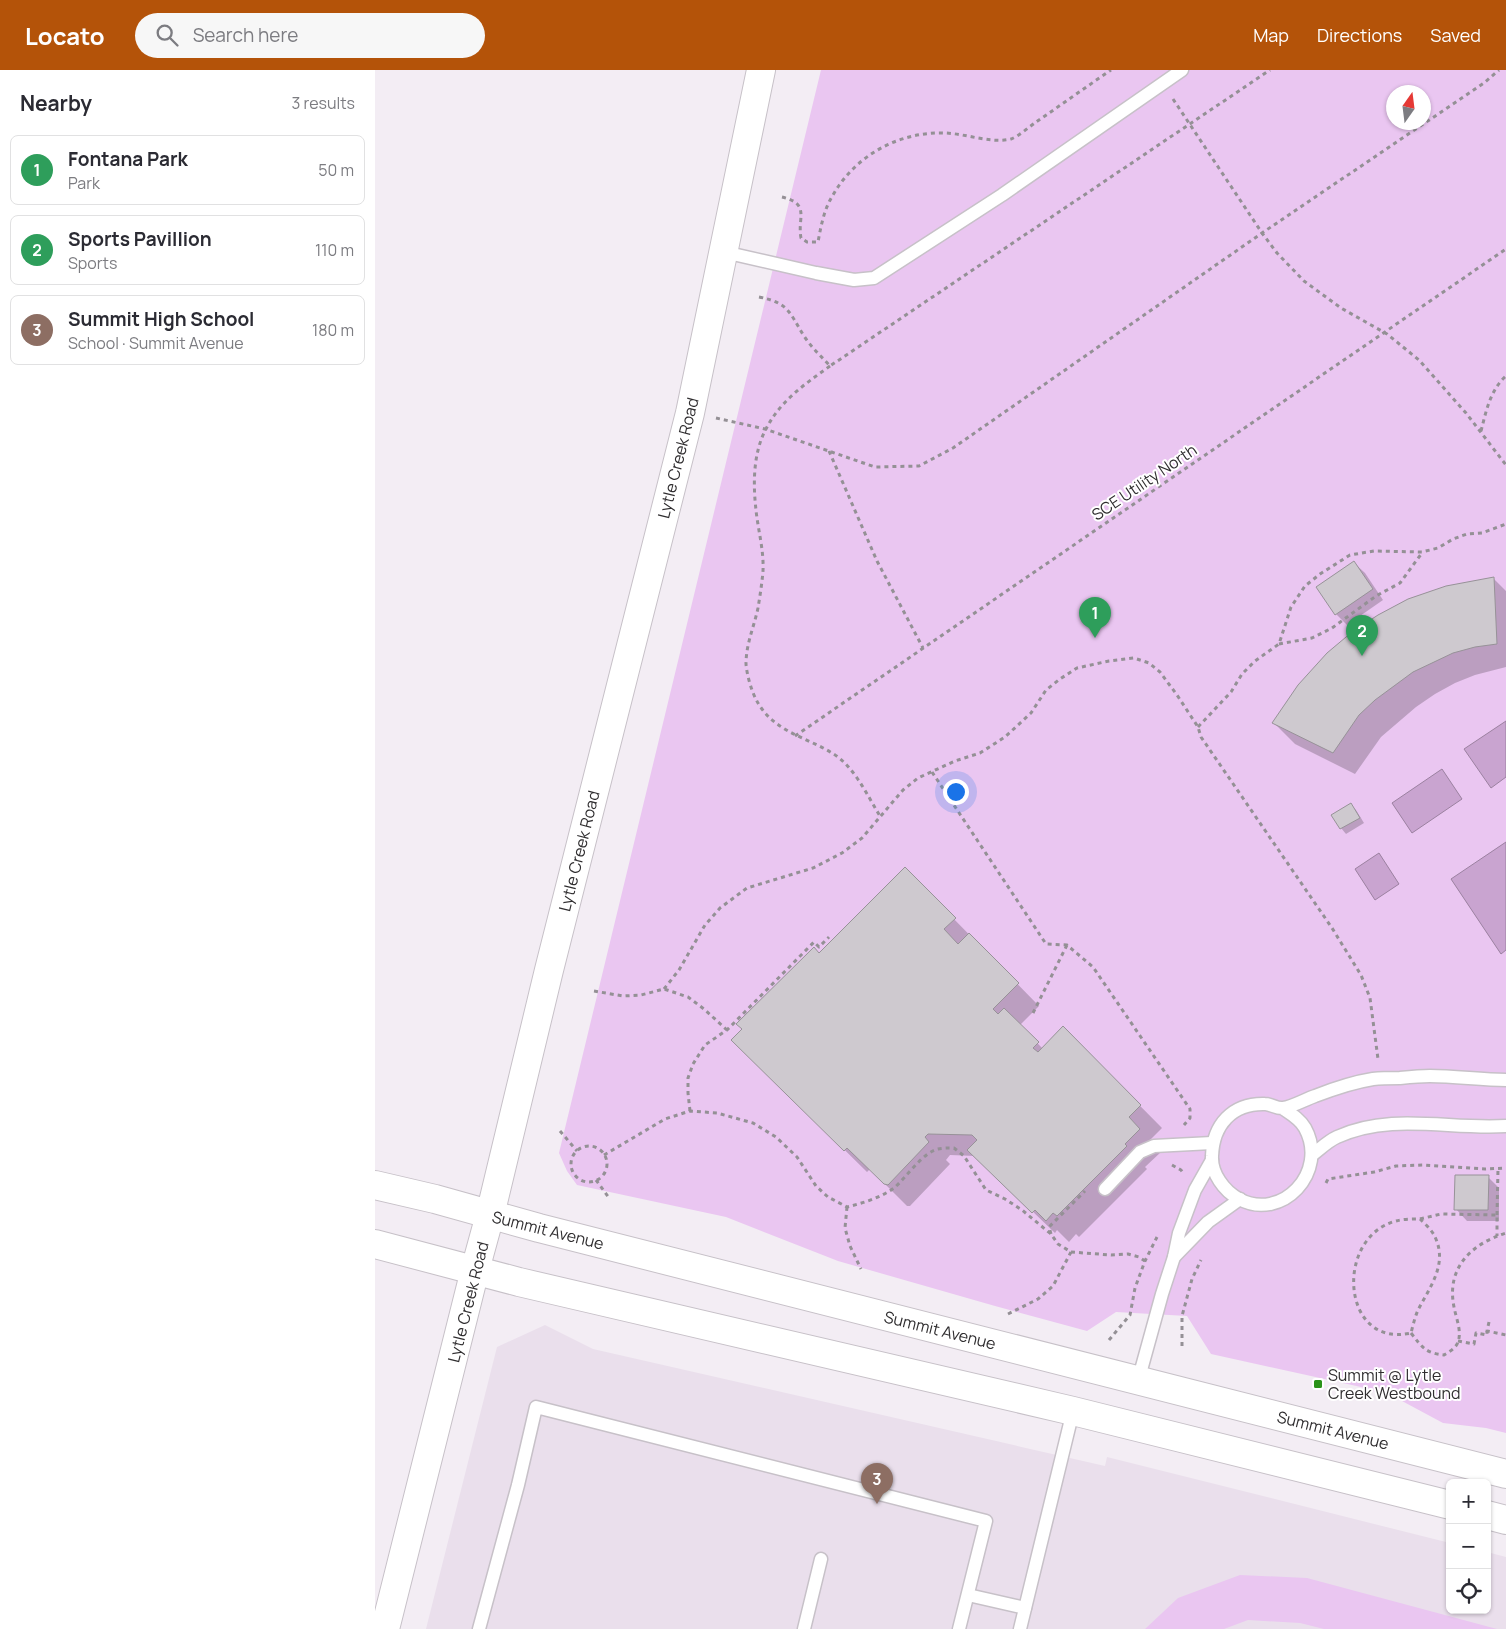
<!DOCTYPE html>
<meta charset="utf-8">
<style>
:root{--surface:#fff;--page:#f7f7f7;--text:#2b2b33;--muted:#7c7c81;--line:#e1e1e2;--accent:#b45309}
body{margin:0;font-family:Manrope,sans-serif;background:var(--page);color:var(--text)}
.controls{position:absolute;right:15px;bottom:15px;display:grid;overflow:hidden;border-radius:8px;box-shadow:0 1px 4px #0004}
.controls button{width:45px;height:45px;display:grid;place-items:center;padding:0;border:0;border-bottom:1px solid var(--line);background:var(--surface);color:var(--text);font:25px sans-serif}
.compass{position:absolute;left:1011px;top:15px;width:45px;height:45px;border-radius:50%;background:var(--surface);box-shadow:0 1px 4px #0004;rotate:14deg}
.you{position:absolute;left:580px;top:721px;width:18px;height:18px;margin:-12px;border:4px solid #fff;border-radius:50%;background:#1a73e8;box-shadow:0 0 0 8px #1a73e833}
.badge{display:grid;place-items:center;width:32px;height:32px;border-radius:50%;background:var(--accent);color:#fff;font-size:16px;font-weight:700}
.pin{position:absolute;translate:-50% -41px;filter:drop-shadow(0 1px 2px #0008)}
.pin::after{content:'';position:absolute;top:26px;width:18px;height:15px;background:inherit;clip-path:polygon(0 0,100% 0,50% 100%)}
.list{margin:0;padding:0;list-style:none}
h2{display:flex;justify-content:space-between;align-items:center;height:65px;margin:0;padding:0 20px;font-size:21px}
h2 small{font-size:16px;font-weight:400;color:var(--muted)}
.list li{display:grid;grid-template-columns:32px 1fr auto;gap:15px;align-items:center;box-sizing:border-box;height:70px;margin:0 10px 10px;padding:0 10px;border:1px solid var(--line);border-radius:8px}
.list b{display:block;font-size:19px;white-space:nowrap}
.list p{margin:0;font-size:16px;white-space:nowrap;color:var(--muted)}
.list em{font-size:16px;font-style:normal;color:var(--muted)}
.icon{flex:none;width:28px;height:28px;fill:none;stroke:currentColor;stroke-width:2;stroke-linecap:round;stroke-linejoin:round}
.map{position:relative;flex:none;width:1131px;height:1559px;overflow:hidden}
header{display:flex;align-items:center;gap:30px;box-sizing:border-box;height:70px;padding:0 25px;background:var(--accent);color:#fff}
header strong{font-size:24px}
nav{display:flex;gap:28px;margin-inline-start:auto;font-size:18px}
.search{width:350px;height:45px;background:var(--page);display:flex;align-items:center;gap:12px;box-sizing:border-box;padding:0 18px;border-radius:28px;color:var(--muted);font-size:19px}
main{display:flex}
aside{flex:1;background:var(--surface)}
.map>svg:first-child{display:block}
</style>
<header>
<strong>Locato</strong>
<div class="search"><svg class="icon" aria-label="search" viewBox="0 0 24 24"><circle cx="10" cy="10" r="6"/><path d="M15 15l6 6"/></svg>Search here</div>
<nav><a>Map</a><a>Directions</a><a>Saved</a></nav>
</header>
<main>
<aside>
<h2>Nearby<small>3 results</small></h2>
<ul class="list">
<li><span class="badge" style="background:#2e9e5b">1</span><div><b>Fontana Park</b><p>Park</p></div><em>50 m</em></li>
<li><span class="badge" style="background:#2e9e5b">2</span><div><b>Sports Pavillion</b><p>Sports</p></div><em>110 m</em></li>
<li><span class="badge" style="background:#8d6e63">3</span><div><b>Summit High School</b><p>School · Summit Avenue</p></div><em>180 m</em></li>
</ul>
</aside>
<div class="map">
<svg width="1131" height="1559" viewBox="0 0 1131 1559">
<rect width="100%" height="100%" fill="#f3edf4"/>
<!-- built -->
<path fill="#eadfec" d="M170 1255 218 1279 730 1396 732 1387 1075 1473V1540H1112V1482L1131 1487V1559H51L122 1277Z"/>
<!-- green -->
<g fill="#eac6f1" fill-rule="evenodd">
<path d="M446 0H1131V1363L1111 1358 1068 1353 1027 1331 986 1317 836 1284 812 1246 741 1242 712 1261 620 1236 463 1191 351 1147 202 1115 192 1101 184 1083ZM1018 22H1048V52H1018Z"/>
<path d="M865 1505 932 1508 1122 1559H949L925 1553 873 1550 849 1559H770L803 1528Z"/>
</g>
<!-- water -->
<g fill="#c9a4d0" stroke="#9b81a0">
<path d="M1131 651V707L1116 718 1089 679Z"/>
<path d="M1067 699 1087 729 1037 763 1017 733Z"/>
<path d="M1131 772V880L1126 884 1076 809Z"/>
<path d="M1004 783 1024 814 1000 830 980 799Z"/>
</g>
<!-- shadow -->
<g fill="#0003">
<path d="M978 492 990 503 1008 530 972 555 961 544Z"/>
<path d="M1118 508 1131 521V597L1100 605 1080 613 1060 624 1041 637 1006 667 980 704 920 674 899 653Z"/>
<path d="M976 735 981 740 989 753 971 764 966 758Z"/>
<path d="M530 799 664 936 645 955 668 979 688 958 787 1058 775 1070 786 1082 770 1097 772 1099 704 1167 701 1164 694 1172 682 1160 680 1163 600 1086 575 1085 571 1090 575 1094 535 1136H532L495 1099 492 1102 358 970Z"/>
<path d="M1113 1107 1124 1118V1151H1092L1081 1139Z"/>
</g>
<!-- building -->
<g fill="#cec9cf" stroke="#979298">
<path d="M979 491 998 519 960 545 941 517Z"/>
<path d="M1119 507 1122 574 1100 577 1078 583 1038 602 1000 630 984 645 958 683 897 653 923 615 952 583 977 562 1003 545 1033 529 1071 516Z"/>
<path d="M976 733 985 748 965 759 956 745Z"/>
<path d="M530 797 581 848 569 859 583 874 594 863 644 913 618 939 623 944 629 938 664 972 658 978 663 982 688 956 766 1035 754 1047 765 1059 750 1074 752 1076 682 1146 678 1143 671 1151 660 1140 657 1143 592 1080 602 1070 597 1065 553 1064 550 1067 554 1072 513 1115 509 1114 472 1078 469 1081 356 970 367 959 361 954 439 877 444 883Z"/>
<path d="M1080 1105H1114L1113 1140H1079Z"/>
</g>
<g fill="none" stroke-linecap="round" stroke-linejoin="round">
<defs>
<g id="lane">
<path d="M349 182 441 203 479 210 499 208 627 125 807 0"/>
<path d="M907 1038C916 1044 925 1049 930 1058 954 1102 907 1152 864 1129 849 1121 836 1103 837 1086 838 1055 857 1033 890 1034 896 1034 902 1039 908 1038 917 1037 931 1029 940 1026 958 1019 979 1012 998 1009 1007 1008 1016 1008 1025 1008 1035 1007 1045 1006 1055 1006 1081 1006 1106 1010 1131 1010"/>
<path d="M937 1085C945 1079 953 1071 962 1067 1016 1042 1075 1060 1131 1056"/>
<path d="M730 1119 765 1082 779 1076 837 1073"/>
<path d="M799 1187 833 1152 865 1129"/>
<path d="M763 1311 787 1224 799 1187 804 1163 820 1120 837 1090"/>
<path d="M593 1525 650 1538"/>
<path d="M104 1559 143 1415 161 1337 611 1451 584 1559"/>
<path d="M429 1559 446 1489"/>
<path d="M645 1559 698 1341"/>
</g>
<g id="secondary">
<path d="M0 1115 60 1129 164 1158 1131 1404"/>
<path d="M0 1174 144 1212 698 1341 1075 1435"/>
<path d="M1112 1445 1131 1450"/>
<path d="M10 1559 100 1200 115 1145 174 900 315 343 386 0"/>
</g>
</defs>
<!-- lane casing -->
<use href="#lane" stroke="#c7c1c8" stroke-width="15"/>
<!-- secondary casing -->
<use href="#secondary" stroke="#c7c1c8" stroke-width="30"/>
<!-- path -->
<g stroke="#949095" stroke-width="3" stroke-dasharray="4 4" stroke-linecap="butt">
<path d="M798 29 887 163 902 183 929 211 966 238 1012 264 1044 290 1091 343 1131 395"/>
<path d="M407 127C436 134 422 148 426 168L432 172H443C446 156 449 139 458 125 480 86 523 62 568 63 590 63 615 74 636 69 644 66 654 57 661 52 686 35 711 17 736 0"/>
<path d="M384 227C414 233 414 242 429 266 436 277 446 286 455 296L895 0"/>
<path d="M455 296C430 314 405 331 391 359 378 383 378 414 381 440 383 460 389 480 388 501 387 513 385 526 383 538 379 557 371 574 371 594 372 606 377 623 383 633 400 662 431 667 457 683 479 696 492 725 505 746"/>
<path d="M341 348 390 359 500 397 544 396 578 378 887 163 1109 13 1124 0"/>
<path d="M1106 361C1111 342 1115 320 1131 306"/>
<path d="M454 381 502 491 548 578"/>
<path d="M904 574 937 568 957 558 1001 526 1025 513 1047 483"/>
<path d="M823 657 856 622 867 604 880 591 904 574 916 537 930 516 945 504 975 485 999 481 1047 482 1063 478 1078 469 1092 464 1107 463 1131 454"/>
<path d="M420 666 1131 179"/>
<path d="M557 702 671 874 692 875 718 897 815 1039V1048L809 1055"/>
<path d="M289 919 304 900 330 855 345 838 372 818 438 798 467 783 487 768 528 720 543 708 580 691 605 683 630 667 656 643 671 620 685 609 702 598 734 591 759 588 774 593 785 602 802 625 823 657 826 667 957 858 986 905 995 928 1003 989"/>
<path d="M219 921 248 926 266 925 289 919 313 927 329 939 352 960"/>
<path d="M658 943 692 875"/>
<path d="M315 1041 313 1023V1008L318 994 330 975 352 960 439 872 444 877 454 867"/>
<path d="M185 1061 202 1081"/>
<circle cx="214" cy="1094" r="18"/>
<path d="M229 1085 290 1049 315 1041 342 1043 378 1053 401 1067 422 1087 441 1116 453 1127 472 1137C488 1133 505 1128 519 1118 531 1108 548 1082 563 1079 568 1078 573 1078 579 1078L589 1086 611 1120 630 1129 647 1140 676 1164 683 1174 696 1182 736 1185 753 1184 764 1187 770 1191"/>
<path d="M797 1095 806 1100 808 1103"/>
<path d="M221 1110 234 1128"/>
<path d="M951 1113 953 1109 999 1102 1021 1096 1048 1095 1110 1099 1131 1098"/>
<path d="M472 1137 470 1158 475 1176 486 1199"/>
<path d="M1122 1145 1123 1099"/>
<path d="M1045 1149C1050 1154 1057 1160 1060 1167 1073 1194 1055 1217 1043 1240 1040 1247 1038 1255 1036 1263 966 1279 959 1167 1021 1151 1028 1149 1037 1149 1045 1149Z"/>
<path d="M1045 1149 1066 1144 1122 1145V1166"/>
<path d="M676 1164 674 1157 710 1121"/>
<path d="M633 1244 663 1229 678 1216 696 1182"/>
<path d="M1114 1252 1112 1261 1131 1265"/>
<path d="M1036 1263C1047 1277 1050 1283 1069 1285 1074 1282 1081 1278 1083 1272 1087 1261 1081 1248 1079 1237 1071 1198 1096 1174 1131 1163"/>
<path d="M734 1270 755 1245 760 1218 770 1191 782 1167"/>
<path d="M1083 1271 1099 1274 1101 1263 1112 1265V1261"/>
<path d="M807 1276V1246L817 1209 826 1190"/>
</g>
<!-- lane -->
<use href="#lane" stroke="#fff" stroke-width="12"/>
<!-- secondary -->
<use href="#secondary" stroke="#fff" stroke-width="28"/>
</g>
<!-- markers -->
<rect fill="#2a9319" stroke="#fff" stroke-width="2" x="938" y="1309" width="10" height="10" rx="2.5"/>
<g text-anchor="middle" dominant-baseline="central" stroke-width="4" stroke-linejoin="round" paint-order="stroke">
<!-- street labels -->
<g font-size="16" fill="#302e30" stroke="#fff">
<text transform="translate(303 388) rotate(-76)">Lytle Creek Road</text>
<text transform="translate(769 412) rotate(-34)">SCE Utility North</text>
<text transform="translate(204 781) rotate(-76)">Lytle Creek Road</text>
<text transform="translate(173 1160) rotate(14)">Summit Avenue</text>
<text transform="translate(93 1232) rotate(-76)">Lytle Creek Road</text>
<text transform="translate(565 1260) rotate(14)">Summit Avenue</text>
<text transform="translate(958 1360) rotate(14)">Summit Avenue</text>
</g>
<!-- poi labels -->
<g font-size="16" fill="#302e30" stroke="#fff" text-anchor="start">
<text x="953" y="1305">Summit @ Lytle<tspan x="953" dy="18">Creek Westbound</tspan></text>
</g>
</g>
</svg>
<div class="controls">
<button>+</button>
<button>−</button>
<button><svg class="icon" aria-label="locate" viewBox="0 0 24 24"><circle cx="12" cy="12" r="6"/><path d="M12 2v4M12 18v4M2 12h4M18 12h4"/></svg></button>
</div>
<svg class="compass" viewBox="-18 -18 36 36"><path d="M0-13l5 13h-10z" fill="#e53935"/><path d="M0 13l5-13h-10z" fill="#7c7c81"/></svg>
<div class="you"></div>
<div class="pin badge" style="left:720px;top:568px;background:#2e9e5b">1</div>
<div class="pin badge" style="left:987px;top:586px;background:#2e9e5b">2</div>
<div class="pin badge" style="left:502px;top:1434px;background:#8d6e63">3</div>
</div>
</main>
